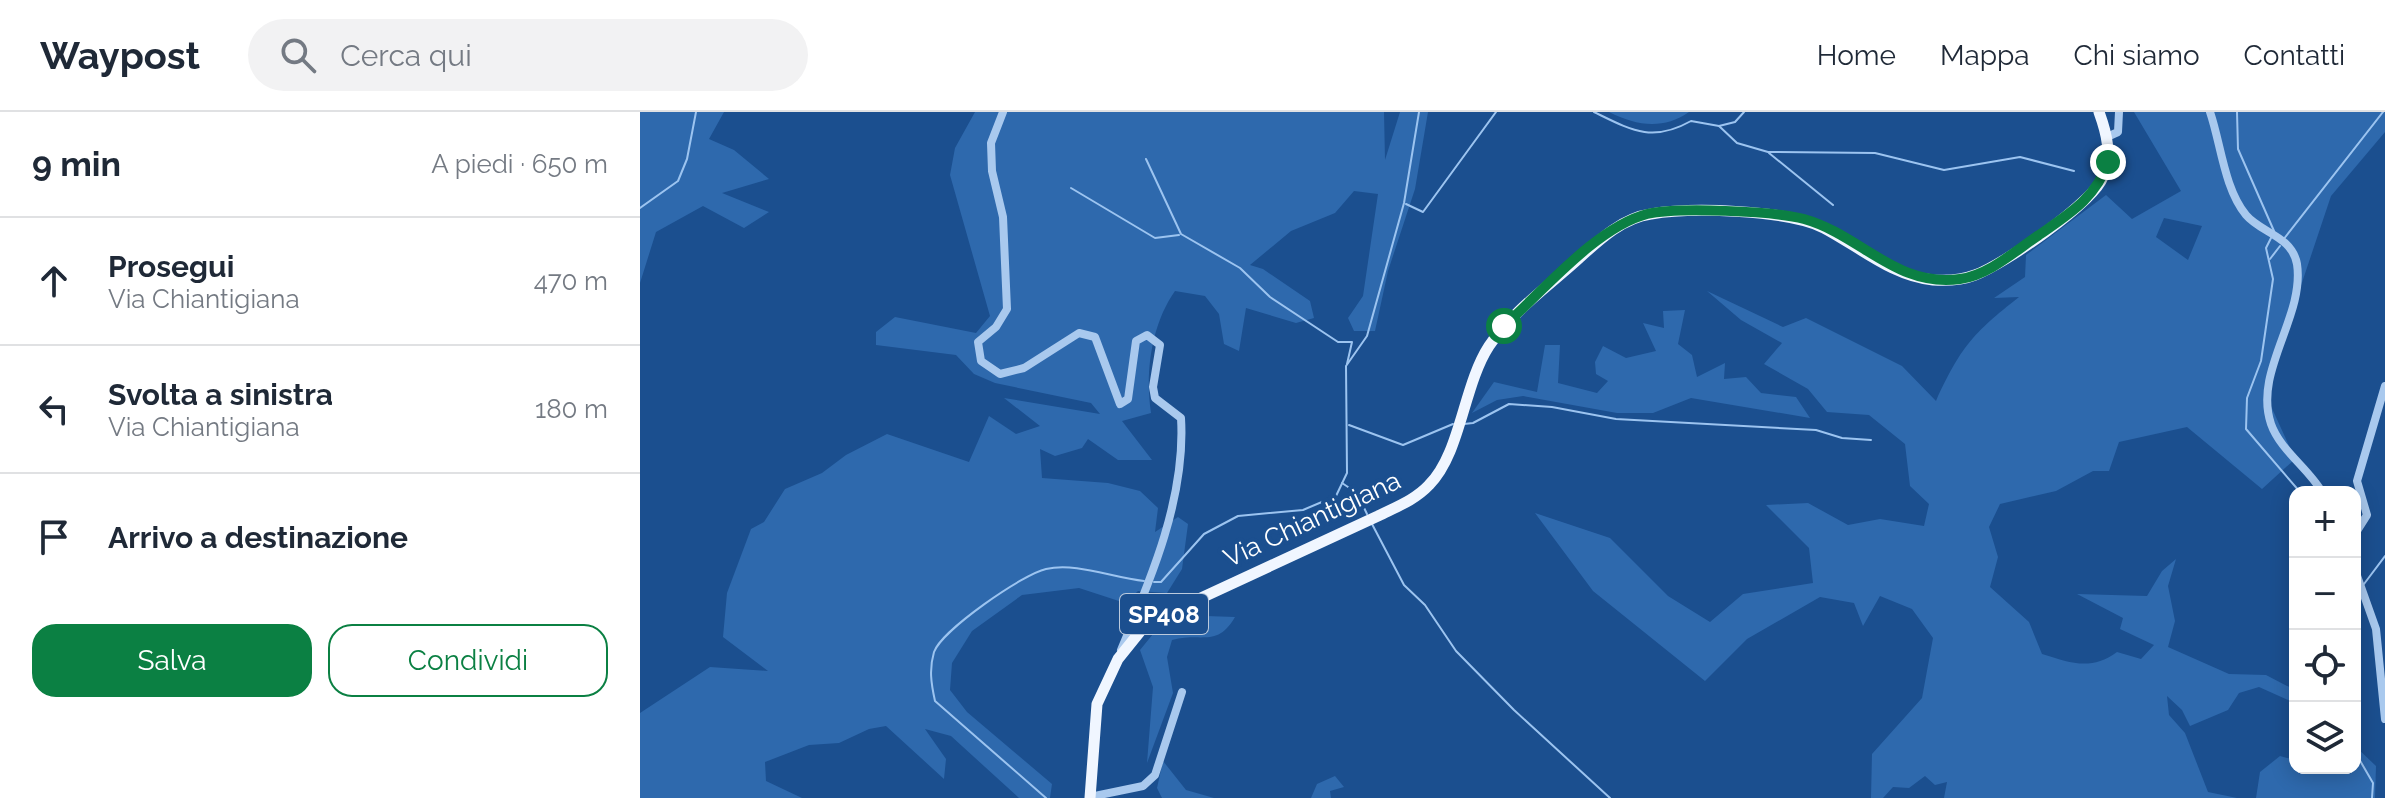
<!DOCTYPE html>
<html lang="it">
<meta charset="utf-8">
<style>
:root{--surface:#fff;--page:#f2f2f3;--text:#1f2937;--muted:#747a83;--line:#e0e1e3;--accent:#0b8043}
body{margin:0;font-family:Raleway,sans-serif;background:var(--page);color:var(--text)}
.controls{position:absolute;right:24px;bottom:24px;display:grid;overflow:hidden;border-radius:16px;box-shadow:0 4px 20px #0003}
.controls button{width:72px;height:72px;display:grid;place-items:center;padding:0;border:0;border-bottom:2px solid var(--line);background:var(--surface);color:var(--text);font:40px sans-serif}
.stop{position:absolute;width:24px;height:24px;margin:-18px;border:6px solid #0b8043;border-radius:50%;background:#fff}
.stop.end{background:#0b8043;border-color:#fff;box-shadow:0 2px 8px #0008}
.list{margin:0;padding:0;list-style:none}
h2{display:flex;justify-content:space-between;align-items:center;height:104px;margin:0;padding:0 32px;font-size:34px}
h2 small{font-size:26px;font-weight:400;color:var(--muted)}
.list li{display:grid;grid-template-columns:52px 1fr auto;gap:24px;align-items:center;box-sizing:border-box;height:128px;padding:0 32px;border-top:2px solid var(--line)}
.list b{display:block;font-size:30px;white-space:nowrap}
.list p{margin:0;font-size:26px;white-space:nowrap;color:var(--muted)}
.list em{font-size:26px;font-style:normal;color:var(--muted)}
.actions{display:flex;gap:16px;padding:24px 32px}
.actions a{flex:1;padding:18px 0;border:2px solid var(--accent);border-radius:24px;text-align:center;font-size:28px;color:var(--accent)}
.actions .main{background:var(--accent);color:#fff}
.icon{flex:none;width:44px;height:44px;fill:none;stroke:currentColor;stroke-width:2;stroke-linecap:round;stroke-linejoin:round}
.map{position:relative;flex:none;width:1745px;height:686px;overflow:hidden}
header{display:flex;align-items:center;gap:48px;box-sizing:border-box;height:112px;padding:0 40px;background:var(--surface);border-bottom:2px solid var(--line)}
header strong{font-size:38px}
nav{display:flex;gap:44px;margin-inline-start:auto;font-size:28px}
.search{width:560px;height:72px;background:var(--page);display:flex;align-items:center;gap:20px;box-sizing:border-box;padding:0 28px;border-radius:44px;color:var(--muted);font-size:30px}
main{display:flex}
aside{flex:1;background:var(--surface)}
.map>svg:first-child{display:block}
</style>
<header>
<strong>Waypost</strong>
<div class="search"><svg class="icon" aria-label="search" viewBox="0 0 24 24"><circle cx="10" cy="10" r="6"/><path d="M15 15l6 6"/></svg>Cerca qui</div>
<nav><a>Home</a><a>Mappa</a><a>Chi siamo</a><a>Contatti</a></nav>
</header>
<main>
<aside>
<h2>9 min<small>A piedi · 650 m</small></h2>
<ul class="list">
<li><svg class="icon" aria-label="ahead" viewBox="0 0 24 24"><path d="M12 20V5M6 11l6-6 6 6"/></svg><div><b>Prosegui</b><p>Via Chiantigiana</p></div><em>470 m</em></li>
<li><svg class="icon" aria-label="left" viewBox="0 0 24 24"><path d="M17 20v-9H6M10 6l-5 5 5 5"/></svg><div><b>Svolta a sinistra</b><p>Via Chiantigiana</p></div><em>180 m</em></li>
<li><svg class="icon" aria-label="arrive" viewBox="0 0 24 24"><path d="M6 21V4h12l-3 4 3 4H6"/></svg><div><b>Arrivo a destinazione</b></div></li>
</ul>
<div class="actions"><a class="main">Salva</a><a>Condividi</a></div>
</aside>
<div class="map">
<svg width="1745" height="686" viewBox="0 0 1745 686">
<rect width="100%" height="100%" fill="#1b4f8f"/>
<!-- green -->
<g fill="#2e69ad" fill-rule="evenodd">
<path d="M0 0H84L69 27 94 38 129 67 82 81 129 100 104 116 63 94 16 120 0 171Z"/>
<path d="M335 0H744L745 48 760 0H788L775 77 748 159 735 219H714L708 206 723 184 738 82 714 79 695 101 651 119 610 153 623 157 670 189 674 206 656 211 606 196 599 239 584 232 579 202 565 184 535 179C511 213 505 261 511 301L482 309 512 348H478L448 327 442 336 415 344 400 337 402 366 468 371 500 379 518 396 515 420 538 405 548 412 542 457 527 481 498 479 485 491 439 476 382 483 332 519 312 551 310 578 327 600 412 672 410 686H379L311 624 285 617 306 647 304 667 246 614 229 617 199 631 169 633 125 650 126 669 162 686H0V601L70 555 128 559 83 525 87 481 111 417 124 410 145 377 182 361 206 343 247 322 329 350 349 304 376 322 400 314 364 286 460 302 451 291 355 271 334 262 316 243 236 233V220L255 205 336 221 350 204 310 63 315 36Z"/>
<path d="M969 0H1049C1023 18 997 14 969 0Z"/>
<path d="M1494 0H1745V20L1691 84 1625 281 1655 347 1622 377 1547 315 1479 330 1469 359H1453L1416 379 1360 392 1349 415 1358 445 1350 475 1389 510 1402 542C1431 551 1451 559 1477 540L1501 547 1514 533 1480 517 1483 506 1437 482 1507 484 1522 459 1536 447 1528 474 1535 509 1528 535 1589 562 1626 563 1655 578V591L1619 575 1599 581 1588 598 1550 614 1542 598 1527 584 1529 603 1545 621 1568 680 1597 686H1304L1307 670 1295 673 1285 664 1269 676 1253 675 1243 686H1231L1232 642 1282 586 1293 526 1272 497 1240 484 1223 514 1214 491 1180 485 1107 527 1065 569 953 479 895 401 970 426 1028 484 1070 510 1103 482 1173 471 1169 436 1126 393 1168 391 1208 413 1240 407 1284 414 1289 392 1270 374 1265 332 1229 303 1187 300 1168 277 1124 252 1142 231 1101 208 1067 179 1143 215 1166 206 1262 254 1296 289C1321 235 1332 222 1379 185L1354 186 1385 165 1386 143 1466 83 1492 107 1541 79ZM1524 106 1562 114 1548 148 1516 125Z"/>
<path d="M1045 198 1038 232 1052 243 1057 265 1085 251 1084 267 1106 265 1121 281 1156 285 1170 306 1051 286 1013 301H977L883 284 857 288 832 301 854 270 897 280 905 233H920L918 271 957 281 968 269 956 262 955 250 963 234 986 246 1016 239 1003 211 1024 216 1023 199Z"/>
<path d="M537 503 595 505C577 536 562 520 532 528L527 545 533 581 507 651 513 575 500 538 522 511Z"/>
<path d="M1715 634 1736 654 1735 686H1616L1620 660 1640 644 1655 648V656H1715Z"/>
<path d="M523 649 546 678 574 686H522L517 676Z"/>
<path d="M695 664 704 675 690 679 691 686H671L677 672Z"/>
</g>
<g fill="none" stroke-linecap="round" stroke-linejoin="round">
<!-- stream -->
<g stroke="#9cc4f0" stroke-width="2">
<path d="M954 0C991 18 1012 31 1051 9L1079 14 1097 31 1128 40 1235 41 1304 58 1380 45 1434 59"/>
<path d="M1597 0 1598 37 1634 119"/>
<path d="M1079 14 1095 10 1104 0"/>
<path d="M1129 41 1193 93"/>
<path d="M506 47 541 122 600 156 630 185 698 230H712L707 252"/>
<path d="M431 76 515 126 539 123"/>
<path d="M766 92 783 100 856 0"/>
<path d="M0 96 38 69 47 47 56 0"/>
<path d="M1632 124 1626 136 1633 167 1621 249 1607 286 1606 317 1660 380"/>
<path d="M1643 128 1743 0"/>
<path d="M1630 147 1640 134"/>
<path d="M824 312 833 311 869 292 912 295 976 307 1176 318 1202 326 1231 328"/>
<path d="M709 313 763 333 813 312"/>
<path d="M702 371 717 381 727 402"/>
<path d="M732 412 764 473 785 493 816 539 874 598 970 686"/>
<path d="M514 470H521L564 422 598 404 663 398 696 384 707 361 706 254 727 224 764 91 779 0"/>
<path d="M1724 472 1745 444"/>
<path d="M1715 640 1733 671 1732 686"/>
<path d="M406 686 295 589C291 571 289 557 294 540 302 518 383 462 406 457 436 450 473 466 504 469"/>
</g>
<!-- minor -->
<g stroke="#a9c9ee" stroke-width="8">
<path d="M363 0 351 31 352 59 363 105 367 197 356 215 338 230 341 249 360 262 384 256 439 221 455 225 480 292 488 287 496 229 507 223 520 233 513 275 515 286 541 306C546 385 511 467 481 538"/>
<path d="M1570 0C1581 32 1584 76 1606 103 1621 121 1652 124 1657 152 1665 205 1613 259 1631 312 1640 338 1669 357 1682 380"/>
<path d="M1467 25 1478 20 1479 0"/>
<path d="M1715 422 1727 403 1717 369 1745 274"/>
<path d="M1715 458 1736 517 1745 607"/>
<path d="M450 685 503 674 515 663 542 580"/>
</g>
<!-- major -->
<path stroke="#f0f6ff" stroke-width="11" d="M450 686 457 592 478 547 507 511 738 404C756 395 775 388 789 373 821 341 823 274 849 234 871 201 906 176 935 150 957 130 981 106 1011 102 1051 95 1149 98 1184 116 1220 135 1252 164 1293 168 1307 169 1322 168 1335 163 1363 153 1453 91 1463 65 1472 42 1467 22 1459 0"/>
</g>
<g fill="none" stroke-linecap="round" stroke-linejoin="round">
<!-- route -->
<path stroke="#0b8043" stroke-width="10" d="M864 214C903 179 957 115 1007 102 1037 95 1134 99 1164 107 1221 123 1256 176 1320 167 1349 163 1375 139 1399 123 1429 102 1456 86 1468 50"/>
</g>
<g text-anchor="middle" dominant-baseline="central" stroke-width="8" stroke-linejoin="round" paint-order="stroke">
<!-- shield labels -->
<rect fill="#1b4f8f" stroke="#bbcadd" stroke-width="2" x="480" y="482" width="88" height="40" rx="6"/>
<g font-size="24" font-weight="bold" fill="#fff">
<text x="524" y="502">SP408</text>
</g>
<!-- street labels -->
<g font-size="26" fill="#fff" stroke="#1b4f8f">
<text transform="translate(672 407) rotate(-25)">Via Chiantigiana</text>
</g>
</g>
</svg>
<div class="controls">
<button>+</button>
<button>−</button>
<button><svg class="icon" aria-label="locate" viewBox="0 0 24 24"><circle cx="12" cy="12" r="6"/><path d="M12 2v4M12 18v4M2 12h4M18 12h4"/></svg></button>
<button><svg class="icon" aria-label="layers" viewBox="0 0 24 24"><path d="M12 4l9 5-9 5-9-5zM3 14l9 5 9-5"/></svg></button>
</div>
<div class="stop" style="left:864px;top:214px"></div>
<div class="stop end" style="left:1468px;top:50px"></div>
</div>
</main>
